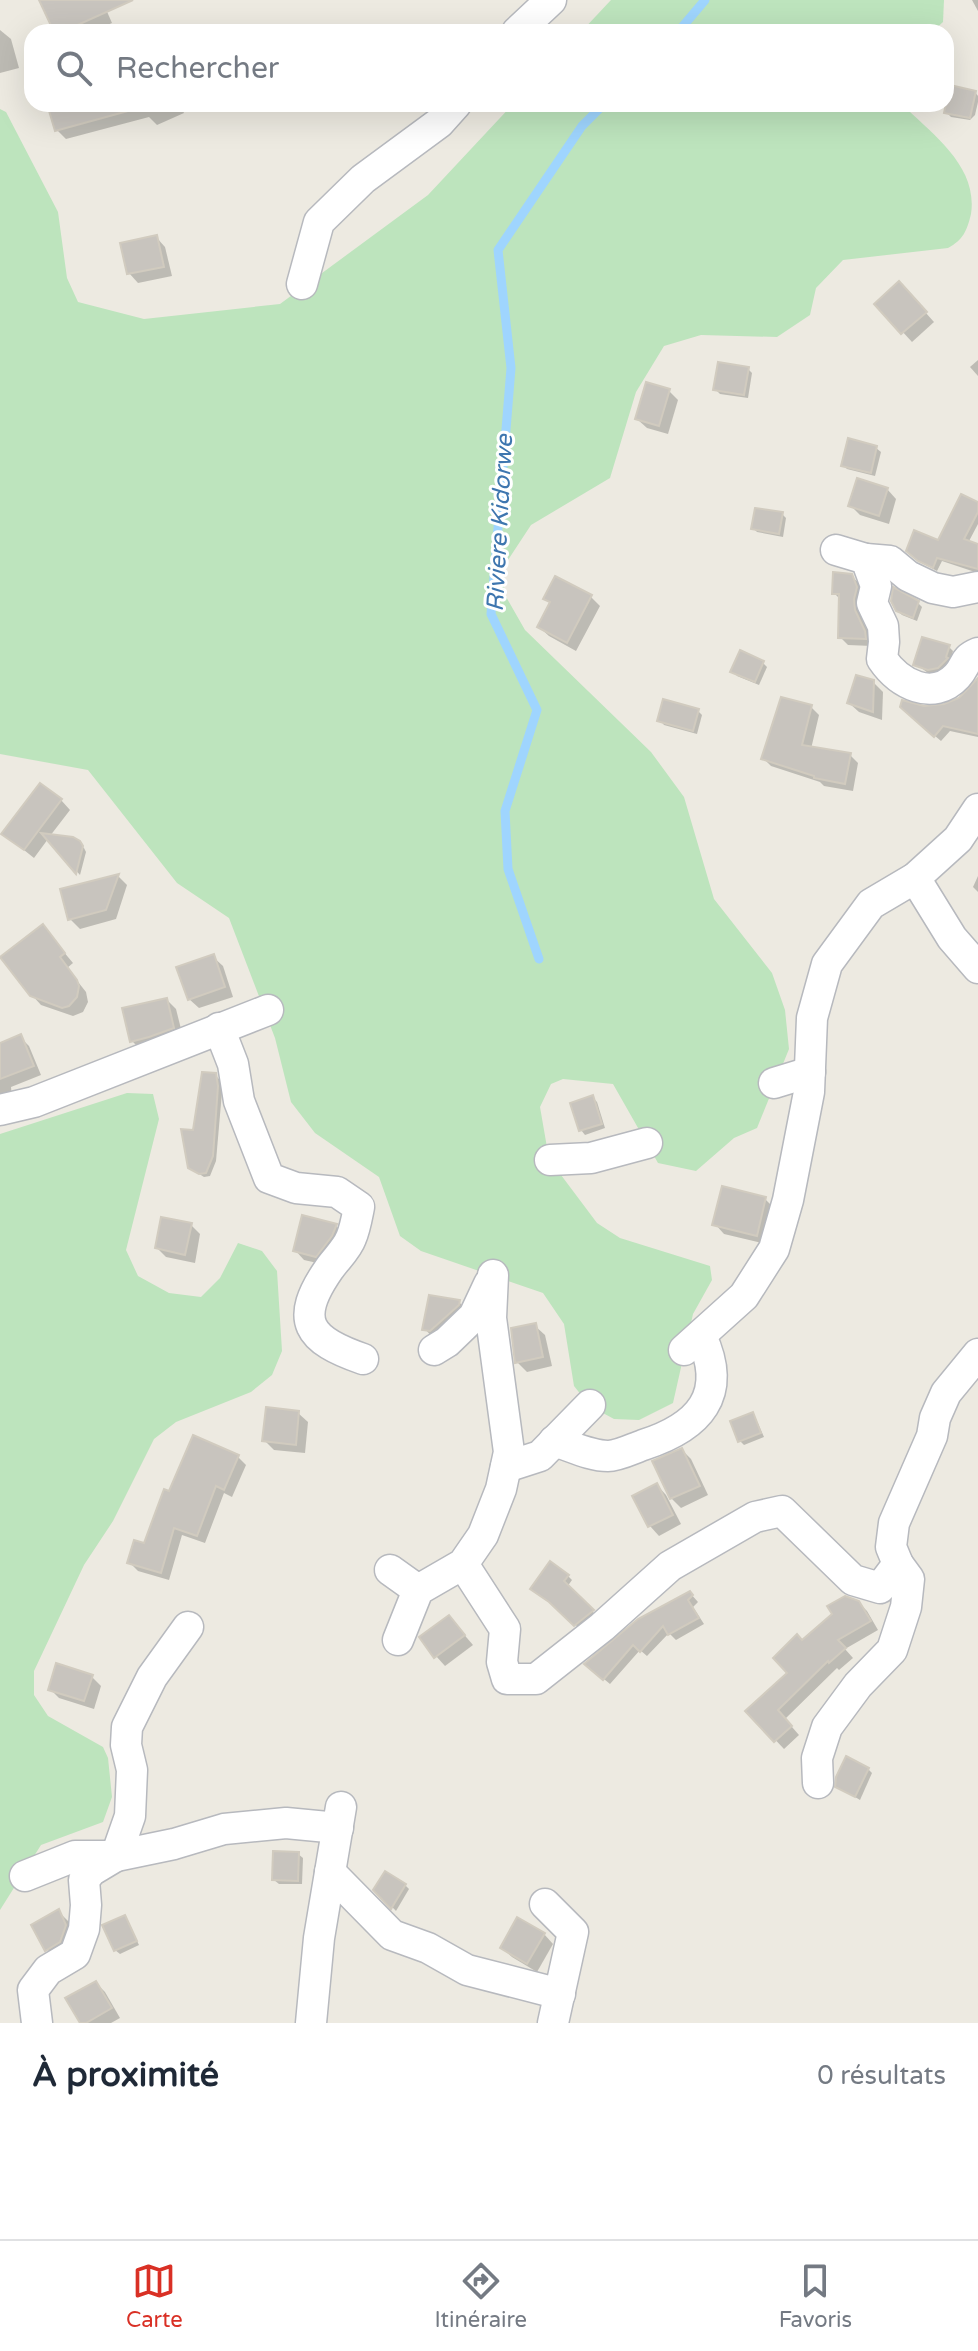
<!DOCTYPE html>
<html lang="fr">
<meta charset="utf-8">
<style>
:root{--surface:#fff;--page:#f6f6f7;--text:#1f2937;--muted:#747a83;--line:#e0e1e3;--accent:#d93025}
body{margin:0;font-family:"Varela Round",sans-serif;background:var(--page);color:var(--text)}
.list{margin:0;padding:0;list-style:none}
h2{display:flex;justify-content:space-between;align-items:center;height:104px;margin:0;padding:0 32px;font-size:34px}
h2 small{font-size:26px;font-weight:400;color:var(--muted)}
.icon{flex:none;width:44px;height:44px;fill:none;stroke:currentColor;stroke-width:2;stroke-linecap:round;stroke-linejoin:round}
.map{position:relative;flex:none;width:978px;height:2023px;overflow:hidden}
.search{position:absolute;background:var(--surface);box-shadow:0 8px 32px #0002;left:24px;right:24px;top:24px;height:88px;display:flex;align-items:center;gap:20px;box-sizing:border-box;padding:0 28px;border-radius:24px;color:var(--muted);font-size:30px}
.sheet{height:216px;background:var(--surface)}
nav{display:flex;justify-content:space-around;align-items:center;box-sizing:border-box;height:112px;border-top:2px solid var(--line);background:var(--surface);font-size:22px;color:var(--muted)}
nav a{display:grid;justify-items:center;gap:4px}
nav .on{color:var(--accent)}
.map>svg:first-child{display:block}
</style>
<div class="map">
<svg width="978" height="2023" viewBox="0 0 978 2023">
<rect width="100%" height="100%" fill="#edeae1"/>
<!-- green -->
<g fill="#bde4bd">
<path d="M611 0H944L943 22 932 32H581Z"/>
<path d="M513 104H907V109C936 137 978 168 971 214 967 231 963 240 948 248L843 260 816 288 810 315 777 337 701 335 664 346 636 392 610 478 531 525 502 569 505 595 525 630 651 752 684 797 714 899 772 973 785 1010 789 1049 757 1128 734 1138 696 1171 658 1163 613 1084 563 1079 551 1084 540 1107 549 1159 597 1223 620 1238 710 1266 712 1280 693 1314 673 1403 639 1420 614 1419 590 1406 574 1386 564 1324 543 1293 421 1251 400 1236 379 1177 315 1133 291 1102 275 1038 229 918 177 883 88 770 0 754V109L6 112 58 212 67 278 78 302 144 319 280 304 428 195Z"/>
<path d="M127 1093 153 1094 159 1119 126 1250 138 1276 169 1293 201 1297 220 1278 238 1243 262 1251 277 1271 282 1351 272 1375 251 1392 176 1422 154 1439 113 1521 84 1565 34 1671V1695L48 1716 103 1747 108 1758 112 1797 103 1822 41 1845 0 1910V1134Z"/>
</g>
<!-- shadow -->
<g fill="#0003">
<path d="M54 0H102L112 23 91 32H57Z"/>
<path d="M972 0H978V11Z"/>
<path d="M0 30 11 39 19 68 0 73Z"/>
<path d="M975 92 978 96V102L975 115 970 120 951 117 947 113Z"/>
<path d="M50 104H180L184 113 157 125 149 117 66 139 57 130Z"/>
<path d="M407 104H437L431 114Z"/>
<path d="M156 237 165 247 172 276 138 283 129 273Z"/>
<path d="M908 293 934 322 912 342 877 304Z"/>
<path d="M978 360V376L970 367Z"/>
<path d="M748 369 752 373 748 398 720 394 715 389Z"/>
<path d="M668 390 678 400 668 434 647 428 637 419Z"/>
<path d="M876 448 881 452 875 476 847 469 843 465Z"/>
<path d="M887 489 896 499 889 524 860 515 850 505Z"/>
<path d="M978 505V524L968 543 978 546V573L942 561 937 571 924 564 908 550 939 542Z"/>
<path d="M782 514 786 518 783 537 757 532 753 528Z"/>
<path d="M851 576 859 583 864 596 861 607 862 619 872 640V646L848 645 840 637 841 600 834 593Z"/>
<path d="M591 597 600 606 576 651 549 636 539 627 551 604 545 599Z"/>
<path d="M918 603 922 607 917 621 902 615 897 610Z"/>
<path d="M949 647 953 651 950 662 938 673H928L916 664Z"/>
<path d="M763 663 767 667 759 685 737 676 733 671Z"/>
<path d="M978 680V737L950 731 941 741 908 713 924 708 945 706 960 700Z"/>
<path d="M873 682 883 692 882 720 859 712 849 703Z"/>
<path d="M811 707 819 715 811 749 850 755 858 763 853 791 824 786 820 782 771 766 763 758Z"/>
<path d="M698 711 702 715 697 734 664 725 660 720Z"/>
<path d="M61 800 70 810 50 836 78 843 84 848 86 852 80 875 48 839 34 858 4 834Z"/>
<path d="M118 876 127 885 116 919 80 929 70 919 63 890Z"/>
<path d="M978 876V892L973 887Z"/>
<path d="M43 927 73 963 67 968 86 992 88 1002 83 1012 73 1016 41 1005 31 994Z"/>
<path d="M213 957 223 966 233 997 199 1008 189 999Z"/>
<path d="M167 1000 176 1009 183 1037 141 1050 132 1041Z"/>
<path d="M20 1037 29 1046 41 1075 11 1087 12 1099 0 1104V1045Z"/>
<path d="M215 1075 220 1080 222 1092 216 1161 210 1176 204 1177 190 1168 194 1132Z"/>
<path d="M592 1097 597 1102 605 1128 585 1135 581 1130 572 1104Z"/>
<path d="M765 1199 775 1209 766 1244 724 1234 715 1224Z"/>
<path d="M191 1225 200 1234 195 1263 166 1257 157 1248Z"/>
<path d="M336 1226 345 1235 326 1265 304 1260 295 1250Z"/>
<path d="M459 1302 468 1312 434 1339 425 1329Z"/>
<path d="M535 1326 545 1335 552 1366 527 1372 517 1362Z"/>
<path d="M298 1413 308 1422 305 1453 274 1450 264 1440Z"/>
<path d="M752 1415 756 1419 764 1437 744 1445 740 1441Z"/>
<path d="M682 1450 691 1459 708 1495 681 1508 671 1498Z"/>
<path d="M238 1457 246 1465 232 1497 224 1493 205 1543 182 1535 169 1580 138 1571 130 1563 145 1546 170 1494Z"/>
<path d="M657 1485 666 1495 681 1524 659 1536 650 1526 635 1497Z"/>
<path d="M568 1576 572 1580 567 1587 596 1615 580 1629 556 1606 537 1593Z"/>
<path d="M690 1593 698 1602 693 1607 704 1624 676 1640 669 1633 647 1656 640 1650 610 1684 593 1670Z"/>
<path d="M858 1602 867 1611 878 1630 845 1649 853 1658 839 1670 837 1668 785 1719 799 1735 784 1749 748 1711 790 1673Z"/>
<path d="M449 1617 473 1645 445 1666 436 1656Z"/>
<path d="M92 1677 101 1686 94 1709 59 1698 50 1689Z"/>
<path d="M868 1769 872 1773 860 1800 837 1786Z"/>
<path d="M298 1854 303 1858 302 1884H279L274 1880Z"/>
<path d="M405 1885 409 1889 396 1911 376 1890Z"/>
<path d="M59 1912 68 1921 75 1936 56 1959 47 1949Z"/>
<path d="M124 1917 128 1922 139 1945 120 1954 115 1950Z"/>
<path d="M544 1934 553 1944 537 1972 512 1957 502 1948Z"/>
<path d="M96 1983 105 1992 120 2018 111 2023H82Z"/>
</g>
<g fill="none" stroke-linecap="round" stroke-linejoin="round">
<!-- stream -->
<g stroke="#9fd5fe" stroke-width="9">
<path d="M678 32 705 0"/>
<path d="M539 959 508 869 505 811 537 710 491 614 511 368 498 250 582 126 604 104"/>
</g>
</g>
<!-- building -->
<g fill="#c8c4be" stroke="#d1cbbf" stroke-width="2">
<path d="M39 0H133L62 32H54Z"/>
<path d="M950 85 976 91 970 118 944 113Z"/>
<path d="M47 104H127L128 111 55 131Z"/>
<path d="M157 235 164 267 127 274 120 243Z"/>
<path d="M899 281 927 312 901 334 874 304Z"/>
<path d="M718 362 749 367 744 395 713 390Z"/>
<path d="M646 382 670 389 659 426 635 419Z"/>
<path d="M848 438 877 446 871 473 841 466Z"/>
<path d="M857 478 888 488 879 516 848 506Z"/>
<path d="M961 494 978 502V512L964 539 978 544V569L937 558 933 568 918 561 906 551 914 530 938 540Z"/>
<path d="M755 508 783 512 779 534 751 529Z"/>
<path d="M833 572 852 574 857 587 854 599 855 610 865 631 866 639 838 638 839 594H832Z"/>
<path d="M555 576 592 595 567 643 537 627 550 602 543 599Z"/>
<path d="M893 587 919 601 913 618 896 611 891 601Z"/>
<path d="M922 637 950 645 946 657 948 658 938 668 928 670 913 665Z"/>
<path d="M740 650 764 661 755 682 730 672Z"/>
<path d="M856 675 874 680 873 712 847 703Z"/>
<path d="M978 678V734L943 726 934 737 900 707 902 700 924 706 944 704 959 698Z"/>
<path d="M781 697 812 705 802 745 851 753 845 784 814 778V776L761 759Z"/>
<path d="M663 699 699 709 693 731 657 721Z"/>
<path d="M40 783 62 799 24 850 1 834Z"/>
<path d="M41 833 73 837 80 841 83 846 76 874Z"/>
<path d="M119 874 106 910 68 920 60 889Z"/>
<path d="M43 924 65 953 60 957 77 980 79 986 77 997 69 1006 62 1008 30 996 0 957Z"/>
<path d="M214 954 225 987 188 1000 176 967Z"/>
<path d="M167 998 174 1028 149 1037 130 1042 122 1008Z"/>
<path d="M21 1034 34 1066 0 1079V1043Z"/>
<path d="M202 1072 216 1073 218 1086 213 1156 206 1173 199 1174 188 1168 181 1129 193 1130Z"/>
<path d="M593 1095 602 1124 579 1131 570 1103Z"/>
<path d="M722 1186 766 1197 757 1236 712 1225Z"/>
<path d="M302 1215 337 1224 332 1236 316 1257 293 1251Z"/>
<path d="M161 1217 192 1223 185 1255 155 1248Z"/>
<path d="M429 1295 460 1300 459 1305 430 1331 422 1330Z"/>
<path d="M536 1323 543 1357 515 1363 511 1328Z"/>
<path d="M266 1407 299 1411 296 1445 262 1441Z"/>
<path d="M753 1412 761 1433 738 1442 730 1421Z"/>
<path d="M193 1435 239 1455 224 1490 216 1486 197 1536 174 1528 161 1573 127 1563 134 1540 144 1543 164 1489 169 1491Z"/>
<path d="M682 1448 700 1486 670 1499 652 1461Z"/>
<path d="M657 1483 673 1515 648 1527 632 1496Z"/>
<path d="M550 1561 569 1575 564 1581 594 1610 574 1626 549 1602 530 1589Z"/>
<path d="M690 1591 693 1595 688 1600 699 1618 668 1635 663 1626 640 1652 633 1645 603 1680 584 1664 638 1619Z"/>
<path d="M845 1596 859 1601 871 1621 838 1640 846 1648 829 1663 828 1661 778 1710 792 1726 774 1742 745 1711 787 1673 773 1658 797 1634 802 1640 832 1614 827 1606Z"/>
<path d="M449 1615 465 1635 434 1658 419 1637Z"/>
<path d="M56 1663 93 1675 84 1701 48 1690Z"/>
<path d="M846 1756 869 1768 855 1797 835 1787 836 1777Z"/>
<path d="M273 1851 299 1852 298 1881 272 1880Z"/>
<path d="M385 1871 406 1884 391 1909 373 1890Z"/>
<path d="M59 1909 66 1925 60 1942 45 1951 31 1925Z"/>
<path d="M125 1915 137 1941 114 1951 102 1925Z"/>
<path d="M517 1917 545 1933 527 1964 500 1948Z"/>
<path d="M96 1981 112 2008 86 2023H80L65 1998Z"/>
</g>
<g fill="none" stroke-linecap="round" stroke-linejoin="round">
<defs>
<g id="minor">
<path d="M517 32 551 0"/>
<path d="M302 284 319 222 363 179 439 123 456 104"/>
<path d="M836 550 866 559 876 586 872 603 883 626 884 642 882 659C899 684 933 702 957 676 967 665 963 659 978 653"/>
<path d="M866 559 890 561 908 576 933 588 953 592 978 587"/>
<path d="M915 878 952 938 978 968"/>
<path d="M219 1028 233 1064 239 1101 269 1178 296 1188 337 1192 359 1207C357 1217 355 1229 351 1238 347 1249 336 1259 329 1269 293 1321 308 1340 363 1359"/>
<path d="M774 1083 810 1072"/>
<path d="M0 1110 34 1102 268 1010"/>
<path d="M550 1160 591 1158 647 1143"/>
<path d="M434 1350 447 1342 474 1316 489 1284"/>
<path d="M684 1350 744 1296 774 1249 788 1200 809 1092 812 1018 827 964 871 904 915 878 958 839 978 809"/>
<path d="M554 1441C571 1446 590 1456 608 1456 618 1456 632 1449 643 1445 699 1427 729 1395 701 1336"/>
<path d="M506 1467 540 1456 590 1405"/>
<path d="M463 1564 505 1629 502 1662 507 1679H536L602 1627 670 1566 755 1517 782 1511 853 1580 880 1588 898 1564"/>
<path d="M390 1570 418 1590"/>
<path d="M398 1640 418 1590 463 1564 483 1535 501 1489 509 1452 491 1318 493 1275"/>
<path d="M818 1783 817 1758 827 1727 858 1685 892 1650 906 1607 909 1579 898 1564 891 1547 894 1523 932 1436 935 1418 946 1393 978 1354"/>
<path d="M330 1872 392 1935 428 1948 467 1970 560 1994"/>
<path d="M25 1876 75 1856H116L174 1844 224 1829 286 1823 338 1828"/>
<path d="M545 1904 573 1932 553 2023"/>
<path d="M37 2023 33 1990 48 1970 75 1954 84 1929 86 1905 84 1880 91 1871 116 1856 130 1816 132 1770 126 1745 127 1727 152 1677 188 1627"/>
<path d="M311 2023 319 1938 341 1807"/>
</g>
</defs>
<!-- minor casing -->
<use href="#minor" stroke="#b7b9be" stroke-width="33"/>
<!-- minor -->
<use href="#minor" stroke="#fff" stroke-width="30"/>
</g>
<g text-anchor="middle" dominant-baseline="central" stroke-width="6" stroke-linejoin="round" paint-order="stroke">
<!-- water labels -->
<g font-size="24" font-style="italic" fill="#3e76af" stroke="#fff">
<text transform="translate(500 523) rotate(-87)">Riviere Kidorwe</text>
</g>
</g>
</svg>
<div class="search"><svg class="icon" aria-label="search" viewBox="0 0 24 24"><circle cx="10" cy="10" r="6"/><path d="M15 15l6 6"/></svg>Rechercher</div>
</div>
<section class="sheet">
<h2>À proximité<small>0 résultats</small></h2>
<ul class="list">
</ul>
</section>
<nav>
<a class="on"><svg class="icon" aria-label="map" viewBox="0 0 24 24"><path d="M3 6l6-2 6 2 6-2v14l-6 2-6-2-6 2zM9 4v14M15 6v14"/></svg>Carte</a>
<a><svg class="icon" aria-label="directions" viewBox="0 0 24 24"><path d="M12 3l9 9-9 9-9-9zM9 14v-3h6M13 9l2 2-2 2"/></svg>Itinéraire</a>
<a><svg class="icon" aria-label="saved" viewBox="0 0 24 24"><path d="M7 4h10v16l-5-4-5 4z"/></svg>Favoris</a>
</nav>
